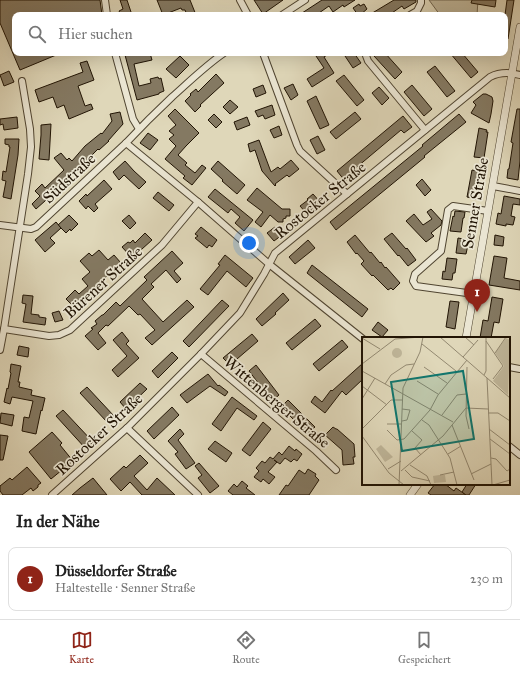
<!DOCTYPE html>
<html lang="de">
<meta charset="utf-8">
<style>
:root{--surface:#fff;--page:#f2f2f2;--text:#222;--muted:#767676;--line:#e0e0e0;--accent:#8f2418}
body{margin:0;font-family:"IM FELL Great Primer",serif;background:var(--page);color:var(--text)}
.you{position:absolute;left:249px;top:243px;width:14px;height:14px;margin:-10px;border:3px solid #fff;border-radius:50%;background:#1a73e8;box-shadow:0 0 0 6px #1a73e833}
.badge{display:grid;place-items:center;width:26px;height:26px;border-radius:50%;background:var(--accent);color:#fff;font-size:13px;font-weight:700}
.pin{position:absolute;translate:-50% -33px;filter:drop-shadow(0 1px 2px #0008)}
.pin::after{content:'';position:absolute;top:21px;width:14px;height:12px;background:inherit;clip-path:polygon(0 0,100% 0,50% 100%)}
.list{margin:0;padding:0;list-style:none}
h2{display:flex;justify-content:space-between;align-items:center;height:52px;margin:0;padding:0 16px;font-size:17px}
h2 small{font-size:13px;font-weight:400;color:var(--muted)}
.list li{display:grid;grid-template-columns:26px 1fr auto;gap:12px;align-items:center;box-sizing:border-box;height:64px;margin:0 8px 8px;padding:0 8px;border:1px solid var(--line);border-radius:8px}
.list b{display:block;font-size:15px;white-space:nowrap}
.list p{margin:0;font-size:13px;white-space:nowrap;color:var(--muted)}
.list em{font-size:13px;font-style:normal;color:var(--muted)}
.icon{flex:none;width:22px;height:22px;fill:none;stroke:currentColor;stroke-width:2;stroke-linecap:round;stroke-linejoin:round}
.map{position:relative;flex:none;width:520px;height:495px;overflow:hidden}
.search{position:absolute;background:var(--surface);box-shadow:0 4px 16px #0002;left:12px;right:12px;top:12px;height:44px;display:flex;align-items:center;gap:10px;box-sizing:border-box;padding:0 14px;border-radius:8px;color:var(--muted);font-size:15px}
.sheet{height:124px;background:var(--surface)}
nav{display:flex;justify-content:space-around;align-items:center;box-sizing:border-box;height:56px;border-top:1px solid var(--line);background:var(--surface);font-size:11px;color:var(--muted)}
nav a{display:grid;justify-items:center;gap:2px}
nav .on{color:var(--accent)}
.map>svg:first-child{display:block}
</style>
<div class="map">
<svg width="520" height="495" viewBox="0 0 520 495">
<rect width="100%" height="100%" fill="#dfd7b9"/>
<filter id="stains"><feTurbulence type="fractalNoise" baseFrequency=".005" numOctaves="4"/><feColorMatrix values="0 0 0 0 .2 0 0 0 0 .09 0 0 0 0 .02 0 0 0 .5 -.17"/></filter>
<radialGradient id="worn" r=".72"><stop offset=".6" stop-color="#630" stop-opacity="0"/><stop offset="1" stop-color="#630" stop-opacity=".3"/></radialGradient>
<!-- green -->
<path fill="#bfb69a" stroke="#70654f" d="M429 0H478L477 15H440Z"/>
<!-- building -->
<g fill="#847962" stroke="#211404">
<path d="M0 0H100L102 15H15V53H61L20 70 0 23Z"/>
<path d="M120 0H127L132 15H121L119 11 123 9Z"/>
<path d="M157 0H190L196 15H187L185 10H182L181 8 163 15Z"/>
<path d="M254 0H283L263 14Z"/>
<path d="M322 0H355L344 7 343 5 333 12 329 6 319 13 320 15H299Z"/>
<path d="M394 0H416V2L404 9 402 6 389 15H369Z"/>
<path d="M472 0H496L495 7 471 3Z"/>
<path d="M507 0H514L508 39H505V15Z"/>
<path d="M359 4 360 6 364 4 367 9 360 15H358L353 8Z"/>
<path d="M131 53H150L152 60 134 64 139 86 151 83 150 79 158 77 159 79 161 78 164 91 159 93V94L137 100 125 55Z"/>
<path d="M314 53H330L324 57 334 73 312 87 307 79 324 68Z"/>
<path d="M343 53H354L361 63 353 68Z"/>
<path d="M377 53H385L402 72 395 79 374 56Z"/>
<path d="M450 53H462L478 72 471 78Z"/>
<path d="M180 56 189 65 176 78 166 69Z"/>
<path d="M87 61 94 80 78 86 85 106 91 104 93 109 69 119 64 105 57 108 53 97 39 102 35 90 83 72 80 63Z"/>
<path d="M435 66 455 91 447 97 427 72Z"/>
<path d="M9 71 14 82 4 86 0 75Z"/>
<path d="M216 74 224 83 200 105 201 106 195 112 185 101 191 95 190 94 196 89 198 92Z"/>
<path d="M344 75 364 100 357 106 336 81Z"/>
<path d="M293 84 298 95 291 100 284 88Z"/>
<path d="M263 85 266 93 256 97 253 89Z"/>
<path d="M412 85 432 109 424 116 404 92Z"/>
<path d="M379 87 389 98 382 105 372 93Z"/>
<path d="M483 94H486L492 97 493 101 491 114 489 123 471 113 476 105 473 102Z"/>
<path d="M316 96 329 125 320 129 307 101Z"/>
<path d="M230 100 238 107 230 114 223 107Z"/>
<path d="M272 105 275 115 265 119 263 115 258 117 255 111Z"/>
<path d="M175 109 199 133 186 146 178 155 187 163 185 165 195 173 202 165 206 168 192 185 183 178 185 176 165 159 176 146 169 139 174 135 169 131 176 125 168 116Z"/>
<path d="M517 109H520V161L518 180 507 178 508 169H509L513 143 511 142Z"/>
<path d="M120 112 123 124 108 141H109L99 150 98 149 55 192 36 209 32 204 40 196 35 191 42 184 45 188 64 170 54 158 61 153 67 160 69 158 72 161 85 146 101 133 102 134 112 121 110 114Z"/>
<path d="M355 112 361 119 336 139 330 132Z"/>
<path d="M214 114 222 122 216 128 208 120Z"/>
<path d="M459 114 466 122 424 156 425 157 336 230 330 222 423 146 422 145Z"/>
<path d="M403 116 412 127 404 133 401 130 351 172 353 175 345 181 337 171Z"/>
<path d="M17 117 18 128 4 130 3 124 0 125V119Z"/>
<path d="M247 117 250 125 237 130 234 122Z"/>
<path d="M51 124 49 160 39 159 41 135V125Z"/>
<path d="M279 126 282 135 274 138 270 130Z"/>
<path d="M479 128 487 130 486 132H488L484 158 474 157Z"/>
<path d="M148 133 158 140 150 150 140 143Z"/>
<path d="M318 136 325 150 317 154 310 140Z"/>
<path d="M5 139H19L18 155 11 199 3 197 6 181 2 180 3 171 6 172 10 147H9V145L5 144Z"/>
<path d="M259 140 271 172 278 167 280 169 291 160 299 169 289 177 287 175 275 184 276 185 275 186 262 171 255 150 250 152 248 144Z"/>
<path d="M125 161 134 171 146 182 139 189 124 175 119 180 113 172Z"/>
<path d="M218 161 245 185 237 194 222 181 223 180 211 169Z"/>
<path d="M472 170 481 172 476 199 467 197Z"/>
<path d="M422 179 431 190 425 196 416 185Z"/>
<path d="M104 180 112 189 95 204 98 208 94 212 88 206 86 209 79 201 86 194 87 196Z"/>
<path d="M257 188 282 209H290V216H286V218L283 219V222H278L270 215 261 227 255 222 263 212 247 200Z"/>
<path d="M215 189 253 220 244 231 235 223 240 217 231 209 228 213 208 197Z"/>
<path d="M158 192 174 205 169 211 153 198Z"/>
<path d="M313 194 321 203 307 214 300 206 308 200 307 199Z"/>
<path d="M504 196 520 199V205L513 204 511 216 515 217 513 225 506 224V226L496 224 498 213 501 214Z"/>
<path d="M431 209 442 221 441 225 431 233 434 236 426 242 406 221 414 214 423 225 432 219 427 212Z"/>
<path d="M455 211 465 212 464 218H463L461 232 450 231 453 216 454 217Z"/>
<path d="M69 215 78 224 71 231 70 229 66 233 58 225Z"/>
<path d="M129 215 136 223 130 229 122 221Z"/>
<path d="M56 222 61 228 50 238 55 243 45 252 35 240Z"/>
<path d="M201 227 217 240 212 247 209 245 207 248 195 238 198 236 195 234Z"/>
<path d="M275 227 282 235 274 241 267 233Z"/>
<path d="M145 233 152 240 132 258 122 247 128 242 130 243 133 240 135 243Z"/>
<path d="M392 233 406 249 407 248 416 260 408 266 399 255 398 256 384 239Z"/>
<path d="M355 235 370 253 371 252 380 263 381 262 385 268 386 267 400 283 393 290 391 288 388 290 373 275 372 276 361 264 364 261 357 253 356 254 347 242Z"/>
<path d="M495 235 504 237 503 246 494 245Z"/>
<path d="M458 238 469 240 466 254 456 253Z"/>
<path d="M308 240 315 248 295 264 289 257Z"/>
<path d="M99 250 108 260 114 255 121 263 107 275V276L94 289 96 292 76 309 66 299 75 290 79 294 88 286 82 279 90 272 80 261 89 253 92 256Z"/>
<path d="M172 251 183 263 174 271 181 279 177 283 166 270 151 284 154 287 142 299 163 322 187 300 194 307 152 345 145 338 155 330 140 314 138 315 129 306 108 326 106 325 98 333 106 343 98 350 85 336 93 329 91 328 97 324 95 321 102 315H103L116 302 120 306 147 280 144 277Z"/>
<path d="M225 255 253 278 246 287 227 271 208 295 200 289 220 265 218 264Z"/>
<path d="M494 256 507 258 504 278 520 281V290L489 285Z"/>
<path d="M447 258 457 259 455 273H453L452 280 442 279 443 271 445 272Z"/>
<path d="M312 265 368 309 362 317 307 273Z"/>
<path d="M283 293 289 300 275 313 276 314 262 326 256 319Z"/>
<path d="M23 295 33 296 31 314 39 315V317L46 318 45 325 23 322 26 304 22 303Z"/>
<path d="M492 297 503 299 499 323 494 322 491 338H480L483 320 488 321Z"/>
<path d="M222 300 229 306 189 347 183 341Z"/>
<path d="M450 301 459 302 455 329 446 327Z"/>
<path d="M59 311 63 320 55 322 52 313Z"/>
<path d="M315 319 321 326 292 350 286 343Z"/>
<path d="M378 322 388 330 382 337 372 330Z"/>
<path d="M122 332 129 341 126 344 139 358 118 377 112 370 127 356 113 340Z"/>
<path d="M252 334 258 341 230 365 223 358Z"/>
<path d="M342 340 348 347 319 371 313 364Z"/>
<path d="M19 346 29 348 28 357 17 355Z"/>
<path d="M172 352 178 358 158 378 152 371Z"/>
<path d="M363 363V379L346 395 342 391 325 413 311 402 315 396 322 402 331 390 332 391Z"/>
<path d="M11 364 21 366 18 382H20L19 387 32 390 31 395 45 398 42 411 41 410 36 434 22 431 24 417 29 418 33 401 12 397 10 404 4 402 7 388 8 389 11 373 10 372Z"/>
<path d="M256 365 279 395 272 401 249 371Z"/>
<path d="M208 374 218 386 219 385 228 392 225 396 210 386 187 403 180 395Z"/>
<path d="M140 383 147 389 126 409 120 402Z"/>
<path d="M87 387 114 416 107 422 80 393Z"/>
<path d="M232 397 257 416 254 420 237 408 221 431 212 424Z"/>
<path d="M288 400 315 427 308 434 281 407Z"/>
<path d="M172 407 179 415 154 439 147 431Z"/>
<path d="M63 410 93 442 86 449 56 416Z"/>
<path d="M1 413 14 415 12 426 0 423Z"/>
<path d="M263 422 271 429 250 456 242 450Z"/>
<path d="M333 427 336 429H337L354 444 355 457H353L354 464 343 465 342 450 325 435Z"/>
<path d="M180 429 184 434 178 440 195 463 186 469 175 454 178 452 168 441Z"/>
<path d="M52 432 62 443 60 445 73 461 51 479 29 452Z"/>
<path d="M0 435 8 436 3 460H0Z"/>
<path d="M215 441 232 453 226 462 208 449Z"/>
<path d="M289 446 295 451 296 449 302 454 297 461 294 459 291 462 285 458 280 464 274 460 277 462 268 472 275 477 269 484 263 479 261 482 254 477 259 471 256 468 262 461 265 463 270 457 273 459 279 452 282 455Z"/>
<path d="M140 455 148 463 134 476 147 490 157 478 175 495H142L130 482 121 491 110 479 124 466 126 468Z"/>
<path d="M199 463 219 486 210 493 198 478 202 475 195 466Z"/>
<path d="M27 467 41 483 38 485V487L33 491 31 488 22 495H3L0 491V486L10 478 12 480Z"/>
<path d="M308 469 316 474 315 476 319 480 309 495H279L286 485 288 486 299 470 305 474Z"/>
<path d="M93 478 107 495H72L80 488Z"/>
<path d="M242 481 248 486 246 488 255 495H233L228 491 234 484 237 487Z"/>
<path d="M435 484H445L454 491 456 488 466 495H431L428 493Z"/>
<path d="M467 484H476L469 495H466L462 492Z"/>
</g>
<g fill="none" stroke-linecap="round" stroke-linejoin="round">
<defs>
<g id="minor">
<path d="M105 0 107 15"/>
<path d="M240 0 248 15"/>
<path d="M282 15 305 0"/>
<path d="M410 15 417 11 421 3V0"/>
<path d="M115 53 133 119 139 129"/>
<path d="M263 53 297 145 300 151 347 194"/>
<path d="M365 53 368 61 425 130"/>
<path d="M126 143 198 202 269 264 363 339"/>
<path d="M493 186 520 191"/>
<path d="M0 225 31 229 36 227 126 143C141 127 156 112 172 97 189 82 205 66 224 53"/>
<path d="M474 294 416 286 413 281 415 274 441 251 448 210 453 206 488 211"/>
<path d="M4 329 49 336 59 335 70 330 162 245 198 202"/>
<path d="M0 350 4 329 28 174 31 147 30 129 22 81"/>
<path d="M201 354 316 451 336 470"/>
<path d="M509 367 520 369"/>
<path d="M127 428 198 495"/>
<path d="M509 446 520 455"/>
<path d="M52 495 127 428 201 354 240 313 264 274 275 253 490 77C500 72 509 72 520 75"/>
</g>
<g id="tertiary">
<path d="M466 338 520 27"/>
<path d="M410 495 418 484"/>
</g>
</defs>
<!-- minor casing -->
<use href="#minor" stroke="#504531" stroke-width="8"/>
<!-- tertiary casing -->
<use href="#tertiary" stroke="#504531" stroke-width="8"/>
<!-- minor -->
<use href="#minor" stroke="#eae5d2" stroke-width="6"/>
<!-- tertiary -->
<use href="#tertiary" stroke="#eae5d2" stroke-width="7"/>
</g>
<g text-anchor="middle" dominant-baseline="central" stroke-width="3.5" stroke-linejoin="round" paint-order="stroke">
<!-- street labels -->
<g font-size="16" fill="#211404" stroke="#eae5d2">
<text transform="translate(69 178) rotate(-43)">Südstraße</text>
<text transform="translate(320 200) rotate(-39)">Rostocker Straße</text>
<text transform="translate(475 203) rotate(-80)">Senner Straße</text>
<text transform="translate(103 282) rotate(-42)">Bürener Straße</text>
<text transform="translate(277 402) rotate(40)">Wittenberger Straße</text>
<text transform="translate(99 434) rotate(-43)">Rostocker Straße</text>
</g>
</g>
<!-- overview -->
<g transform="translate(362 337)">
<rect width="148" height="148" fill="#dfd7b9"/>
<path d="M144 1 148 3 146 58 131 44 142 29 133 16ZM30 16a5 5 0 1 1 10 0a5 5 0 1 1-10 0ZM19 108 31 120 23 125 14 112ZM77 138H83L84 145 72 146 71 139Z" fill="#bfb69a"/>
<path fill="none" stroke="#938971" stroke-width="1" d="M78 0 148 61M103 0 112 8M0 1 18 12M124 4 141 29 131 42M60 7 94 34M133 16 144 0M101 20 116 3M0 27 33 2 59 0M62 30 85 46M105 30 104 79 107 92M0 34 91 85M122 38 124 34V0M125 41 130 148M55 44 76 57M23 47 29 38 44 28 52 27M0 49 25 68M0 62 13 41M104 71 126 72M126 76H136L148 84M80 78 95 58 104 57M60 83 67 88 88 121 95 148M40 84 45 83 48 73 40 72M25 87H39M90 88 112 143M0 92 29 63H40M127 92 148 108M25 93 35 103 42 102 68 73 76 58 105 23M50 94 60 103 53 111 59 118M0 99 27 136 42 148M128 102 148 117M86 117 99 109M129 121 134 122 145 134 148 132M48 128 65 139 69 148M26 132 39 124M43 133 50 140 68 144M39 134 81 99 104 71M109 137 129 127M78 138 92 135M37 148 41 51 58 15 61 0M131 148 148 143"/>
<path fill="#0f766e" fill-opacity="0.15" stroke="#0f766e" stroke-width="2" d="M101 34 112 102 40 114 29 45Z"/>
<rect width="148" height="148" fill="none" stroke="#211404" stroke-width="2"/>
</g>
<rect width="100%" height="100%" filter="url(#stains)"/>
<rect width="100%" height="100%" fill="url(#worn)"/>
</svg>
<div class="you"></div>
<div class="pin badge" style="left:477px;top:312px">1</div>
<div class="search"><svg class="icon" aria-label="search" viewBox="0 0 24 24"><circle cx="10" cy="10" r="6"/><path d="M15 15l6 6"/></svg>Hier suchen</div>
</div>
<section class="sheet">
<h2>In der Nähe<small></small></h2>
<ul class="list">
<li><span class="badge">1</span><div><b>Düsseldorfer Straße</b><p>Haltestelle · Senner Straße</p></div><em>230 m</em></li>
</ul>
</section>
<nav>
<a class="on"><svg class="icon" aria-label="map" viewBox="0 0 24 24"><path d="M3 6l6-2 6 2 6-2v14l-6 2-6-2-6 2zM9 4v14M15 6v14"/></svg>Karte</a>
<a><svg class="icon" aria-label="directions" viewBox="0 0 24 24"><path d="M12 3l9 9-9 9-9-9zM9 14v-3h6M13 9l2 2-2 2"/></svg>Route</a>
<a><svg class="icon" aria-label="saved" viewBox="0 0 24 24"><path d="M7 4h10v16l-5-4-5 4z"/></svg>Gespeichert</a>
</nav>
